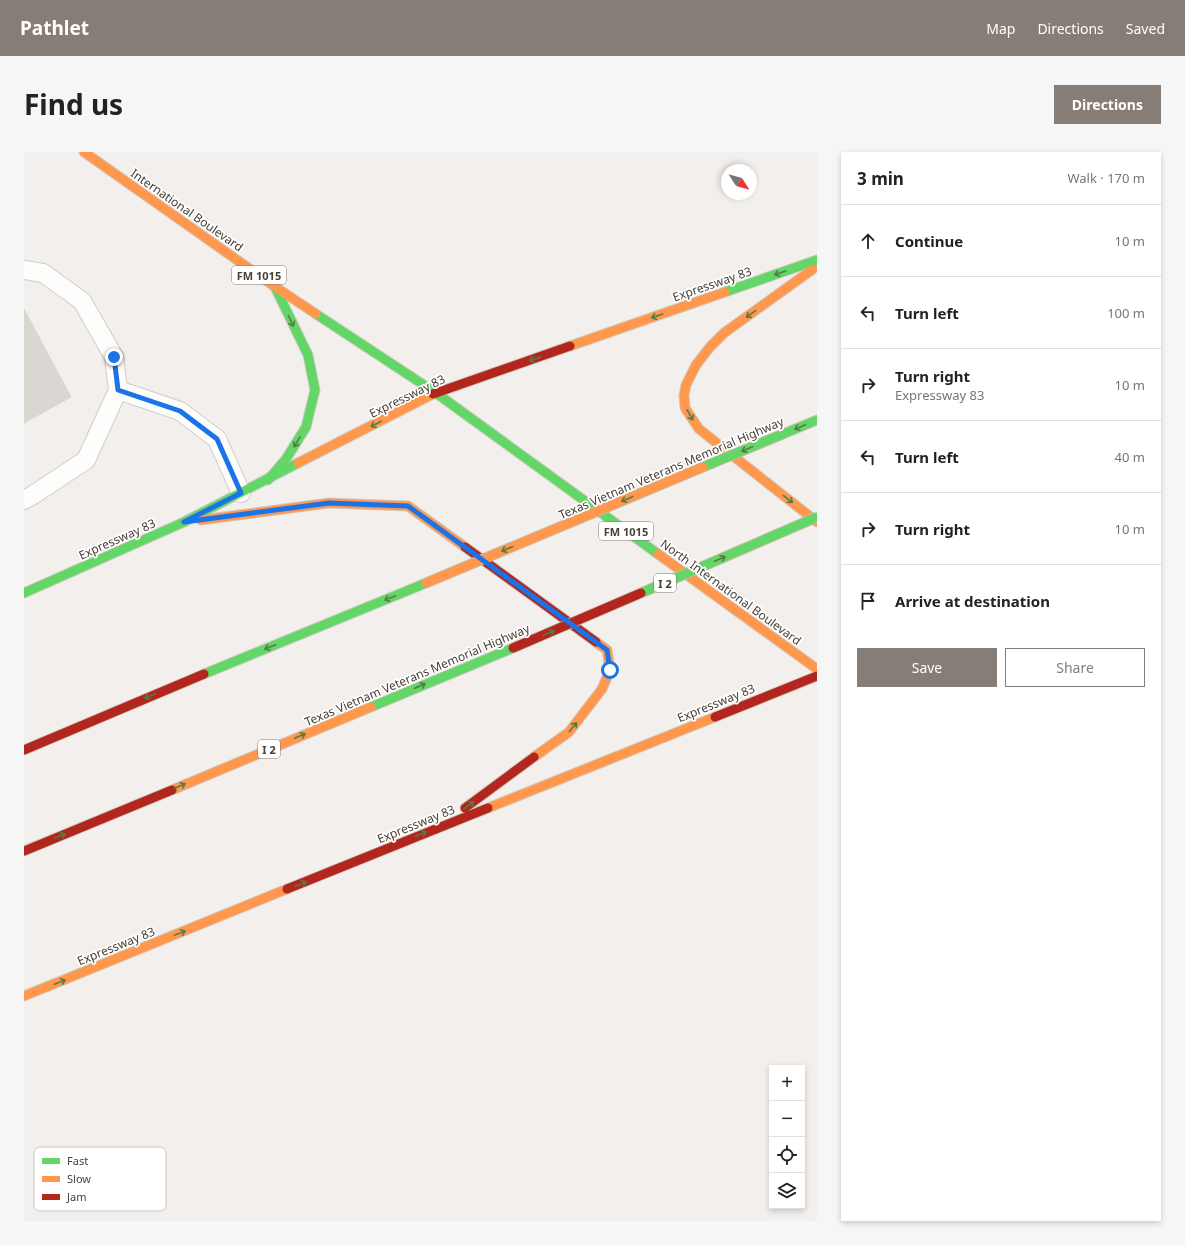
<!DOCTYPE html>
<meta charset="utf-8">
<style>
:root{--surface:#fff;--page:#f6f6f6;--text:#222;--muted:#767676;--line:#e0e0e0;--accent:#857d76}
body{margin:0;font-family:"Noto Sans",sans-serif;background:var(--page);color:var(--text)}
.controls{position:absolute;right:12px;bottom:12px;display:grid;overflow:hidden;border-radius:0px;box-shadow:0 2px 6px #0003}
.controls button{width:36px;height:36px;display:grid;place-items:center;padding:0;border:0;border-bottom:1px solid var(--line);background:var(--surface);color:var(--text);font:20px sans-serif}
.compass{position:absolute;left:697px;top:12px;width:36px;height:36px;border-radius:50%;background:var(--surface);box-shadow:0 2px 6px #0003;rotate:126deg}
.stop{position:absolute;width:12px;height:12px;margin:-9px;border:3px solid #1a73e8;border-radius:50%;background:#fff}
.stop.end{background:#1a73e8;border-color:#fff;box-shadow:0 1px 4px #0008}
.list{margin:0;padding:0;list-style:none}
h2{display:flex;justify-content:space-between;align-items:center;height:52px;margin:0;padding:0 16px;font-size:17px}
h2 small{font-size:13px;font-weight:400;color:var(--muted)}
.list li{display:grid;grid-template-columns:26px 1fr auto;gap:12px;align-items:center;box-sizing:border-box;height:72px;padding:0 16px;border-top:1px solid var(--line)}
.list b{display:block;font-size:15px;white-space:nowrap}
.list p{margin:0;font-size:13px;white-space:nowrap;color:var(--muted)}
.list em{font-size:13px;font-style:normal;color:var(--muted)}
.actions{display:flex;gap:8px;padding:12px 16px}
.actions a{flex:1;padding:9px 0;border:1px solid var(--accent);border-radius:0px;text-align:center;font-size:14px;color:var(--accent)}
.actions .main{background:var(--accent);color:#fff}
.icon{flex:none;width:22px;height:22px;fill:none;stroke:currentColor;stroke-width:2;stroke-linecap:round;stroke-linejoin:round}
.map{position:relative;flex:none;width:793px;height:1069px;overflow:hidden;border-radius:0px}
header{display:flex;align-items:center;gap:24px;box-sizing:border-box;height:56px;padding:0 20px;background:var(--accent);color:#fff}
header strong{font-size:19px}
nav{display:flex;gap:22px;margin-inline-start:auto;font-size:14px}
.intro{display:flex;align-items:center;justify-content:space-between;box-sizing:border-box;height:96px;padding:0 24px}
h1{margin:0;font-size:28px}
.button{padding:10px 18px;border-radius:0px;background:var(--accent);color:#fff;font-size:14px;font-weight:700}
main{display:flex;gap:24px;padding:0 24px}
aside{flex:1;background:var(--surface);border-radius:0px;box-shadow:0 2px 6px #0003}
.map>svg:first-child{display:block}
</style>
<header>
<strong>Pathlet</strong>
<nav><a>Map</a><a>Directions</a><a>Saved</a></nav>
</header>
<div class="intro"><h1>Find us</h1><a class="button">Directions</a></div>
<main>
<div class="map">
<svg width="793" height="1069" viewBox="0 0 793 1069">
<rect width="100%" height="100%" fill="#f2efec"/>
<!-- building -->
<path fill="#dad7d2" stroke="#dad6d1" d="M0 157 47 245 0 271Z"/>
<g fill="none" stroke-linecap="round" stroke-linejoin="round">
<defs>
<g id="lane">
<path d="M0 118 19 121 58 149 90 205 94 238 156 259 193 287 217 341"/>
<path d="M0 348 9 343 62 308 94 238"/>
</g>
<g id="fast">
<path d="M701 140 793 108"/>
<path d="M292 162 412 241 634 402"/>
<path d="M759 282 793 268"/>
<path d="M244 328 262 307 282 275 291 238 284 203 251 135"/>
<path d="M0 441 160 370 274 311"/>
<path d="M180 522 402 431"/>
<path d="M347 555 489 496"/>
</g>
<g id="slow">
<path d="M60 0 250 134 292 162"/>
<path d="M789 117 700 181 686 195 672 213 662 233 660 243 661 256 675 277 793 370"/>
<path d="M546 194 701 140"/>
<path d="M274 311 409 242"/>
<path d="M177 368 305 351 384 354 441 395"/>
<path d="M634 402 793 517"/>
<path d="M510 605 545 580 578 537 586 518 583 498 572 490"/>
<path d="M148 638 347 555"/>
<path d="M464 656 691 565"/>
<path d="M0 844 263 737"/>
</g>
<g id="jam">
<path d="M409 242 546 194"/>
<path d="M441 395 572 490"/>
<path d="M691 565 793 524"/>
<path d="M0 598 180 522"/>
<path d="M441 656 510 605"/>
<path d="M0 699 148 638"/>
<path d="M263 737 464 656"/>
</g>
</defs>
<!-- lane casing -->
<use href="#lane" stroke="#d0cdc9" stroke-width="20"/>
<!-- fast casing -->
<use href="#fast" stroke="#d2ccc2" stroke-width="11"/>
<!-- slow casing -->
<use href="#slow" stroke="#d2ccc2" stroke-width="11"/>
<!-- jam casing -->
<use href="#jam" stroke="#d2ccc2" stroke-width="11"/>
<!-- lane -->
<use href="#lane" stroke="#fdfdfc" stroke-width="18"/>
<!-- fast -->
<use href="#fast" stroke="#63d668" stroke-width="9"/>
<!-- slow -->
<use href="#slow" stroke="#ff974d" stroke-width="9"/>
<!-- jam -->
<use href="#jam" stroke="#b3261e" stroke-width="9"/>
<defs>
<g id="fast-bridge">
<path d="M679 315 759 282"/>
<path d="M617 441 793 365"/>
</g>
<path id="slow-bridge" d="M402 431 679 315"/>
<path id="jam-bridge" d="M489 496 617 441"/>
</defs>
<!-- fast-bridge casing -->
<use href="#fast-bridge" stroke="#ccbaa5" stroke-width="11" stroke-linecap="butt"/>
<!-- slow-bridge casing -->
<use href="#slow-bridge" stroke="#ccbaa5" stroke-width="11" stroke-linecap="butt"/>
<!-- jam-bridge casing -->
<use href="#jam-bridge" stroke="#ccbaa5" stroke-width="11" stroke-linecap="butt"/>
<!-- fast-bridge -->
<use href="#fast-bridge" stroke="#63d668" stroke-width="9"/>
<!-- slow-bridge -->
<use href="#slow-bridge" stroke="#ff974d" stroke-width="9"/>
<!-- jam-bridge -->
<use href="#jam-bridge" stroke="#b3261e" stroke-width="9"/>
</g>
<!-- one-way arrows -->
<defs><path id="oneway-shaft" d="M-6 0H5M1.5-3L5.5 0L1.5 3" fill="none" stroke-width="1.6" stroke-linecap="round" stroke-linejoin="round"/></defs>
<g stroke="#547c4a">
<use href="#oneway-shaft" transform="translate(756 121) rotate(161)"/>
<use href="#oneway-shaft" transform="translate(727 162) rotate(144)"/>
<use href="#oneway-shaft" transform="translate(633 164) rotate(161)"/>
<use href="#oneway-shaft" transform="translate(267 169) rotate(64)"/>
<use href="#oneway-shaft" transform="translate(511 207) rotate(161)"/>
<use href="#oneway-shaft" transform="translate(666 263) rotate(61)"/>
<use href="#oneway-shaft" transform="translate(352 272) rotate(153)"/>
<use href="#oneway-shaft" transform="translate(776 275) rotate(157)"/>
<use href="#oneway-shaft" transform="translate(273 290) rotate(121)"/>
<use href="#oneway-shaft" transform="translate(723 297) rotate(157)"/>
<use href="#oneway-shaft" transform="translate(603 347) rotate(157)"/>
<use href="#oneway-shaft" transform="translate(764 347) rotate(38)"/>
<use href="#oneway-shaft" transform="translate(483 397) rotate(157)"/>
<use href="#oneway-shaft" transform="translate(696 407) rotate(-23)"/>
<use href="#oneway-shaft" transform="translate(366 446) rotate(158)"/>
<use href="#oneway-shaft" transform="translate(525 481) rotate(-23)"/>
<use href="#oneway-shaft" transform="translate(246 495) rotate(158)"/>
<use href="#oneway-shaft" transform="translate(396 534) rotate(-23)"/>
<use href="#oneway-shaft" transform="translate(126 544) rotate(158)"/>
<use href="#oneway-shaft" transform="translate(549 575) rotate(-51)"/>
<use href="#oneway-shaft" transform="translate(276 584) rotate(-23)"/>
<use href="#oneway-shaft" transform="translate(156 634) rotate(-23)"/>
<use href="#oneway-shaft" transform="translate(445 653) rotate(-36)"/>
<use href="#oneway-shaft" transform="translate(397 682) rotate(-22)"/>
<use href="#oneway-shaft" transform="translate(36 684) rotate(-23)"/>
<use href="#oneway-shaft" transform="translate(277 732) rotate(-22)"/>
<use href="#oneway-shaft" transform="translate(156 781) rotate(-22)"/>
<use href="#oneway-shaft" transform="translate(36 830) rotate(-22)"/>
</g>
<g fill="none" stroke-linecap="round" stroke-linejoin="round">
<!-- route -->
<path stroke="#1a73e8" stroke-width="5" d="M90 205 94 238 156 259 193 287 217 341 160 370 305 351 384 354 583 498 586 518"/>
</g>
<g text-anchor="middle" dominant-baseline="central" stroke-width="3.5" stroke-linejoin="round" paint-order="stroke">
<!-- shield labels -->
<g fill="#fff" stroke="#807972" stroke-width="1">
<rect x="208" y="114" width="54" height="18" rx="3"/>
<rect x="575" y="370" width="54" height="18" rx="3"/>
<rect x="630" y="422" width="22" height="18" rx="3"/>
<rect x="234" y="588" width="22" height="18" rx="3"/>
</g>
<g font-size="11" font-weight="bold" fill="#4a4036">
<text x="235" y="123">FM 1015</text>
<text x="602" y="379">FM 1015</text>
<text x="641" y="431">I 2</text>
<text x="245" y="597">I 2</text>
</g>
<!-- street labels -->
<g font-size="12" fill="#4a4036" stroke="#fff">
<text transform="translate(163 58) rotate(35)">International Boulevard</text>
<text transform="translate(688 132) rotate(-19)">Expressway 83</text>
<text transform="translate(383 244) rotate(-26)">Expressway 83</text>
<text transform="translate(647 316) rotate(-23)">Texas Vietnam Veterans Memorial Highway</text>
<text transform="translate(93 387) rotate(-24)">Expressway 83</text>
<text transform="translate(707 440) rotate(36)">North International Boulevard</text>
<text transform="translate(393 523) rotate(-23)">Texas Vietnam Veterans Memorial Highway</text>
<text transform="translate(692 551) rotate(-22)">Expressway 83</text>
<text transform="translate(392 672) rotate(-22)">Expressway 83</text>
<text transform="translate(92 794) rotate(-22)">Expressway 83</text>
</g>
</g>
<!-- legend -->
<rect x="10" y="995" width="132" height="64" rx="6" fill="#fff" stroke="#c9c6c3" stroke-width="1"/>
<rect x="18" y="1006" width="18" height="6" fill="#63d668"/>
<rect x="18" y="1024" width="18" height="6" fill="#ff974d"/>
<rect x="18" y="1042" width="18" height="6" fill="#b3261e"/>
<g font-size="11" fill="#4a4036">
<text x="43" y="1013">Fast</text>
<text x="43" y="1031">Slow</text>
<text x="43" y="1049">Jam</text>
</g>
</svg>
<div class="controls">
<button>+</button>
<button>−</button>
<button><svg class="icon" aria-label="locate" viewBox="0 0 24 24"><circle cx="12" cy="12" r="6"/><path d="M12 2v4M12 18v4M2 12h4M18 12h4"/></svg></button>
<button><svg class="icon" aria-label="layers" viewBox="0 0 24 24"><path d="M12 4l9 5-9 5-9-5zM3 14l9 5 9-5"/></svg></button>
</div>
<svg class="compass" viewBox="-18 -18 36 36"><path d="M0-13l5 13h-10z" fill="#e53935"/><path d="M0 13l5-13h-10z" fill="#767676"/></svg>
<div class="stop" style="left:586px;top:518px"></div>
<div class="stop end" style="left:90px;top:205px"></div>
</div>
<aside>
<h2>3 min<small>Walk · 170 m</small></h2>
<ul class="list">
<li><svg class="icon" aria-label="ahead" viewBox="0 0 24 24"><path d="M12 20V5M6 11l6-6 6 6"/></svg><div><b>Continue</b></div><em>10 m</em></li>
<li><svg class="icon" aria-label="left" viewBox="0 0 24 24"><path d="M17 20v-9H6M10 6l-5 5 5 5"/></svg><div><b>Turn left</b></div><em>100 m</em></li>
<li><svg class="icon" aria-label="right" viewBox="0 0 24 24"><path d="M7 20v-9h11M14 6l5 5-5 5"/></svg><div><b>Turn right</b><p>Expressway 83</p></div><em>10 m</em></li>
<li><svg class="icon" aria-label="left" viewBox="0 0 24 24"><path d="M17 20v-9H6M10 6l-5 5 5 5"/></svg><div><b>Turn left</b></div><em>40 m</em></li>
<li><svg class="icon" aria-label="right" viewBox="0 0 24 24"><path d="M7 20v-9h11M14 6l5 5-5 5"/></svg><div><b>Turn right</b></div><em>10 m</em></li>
<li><svg class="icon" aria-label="arrive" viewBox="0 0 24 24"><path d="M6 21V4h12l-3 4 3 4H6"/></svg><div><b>Arrive at destination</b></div></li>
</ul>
<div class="actions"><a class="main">Save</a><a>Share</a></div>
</aside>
</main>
